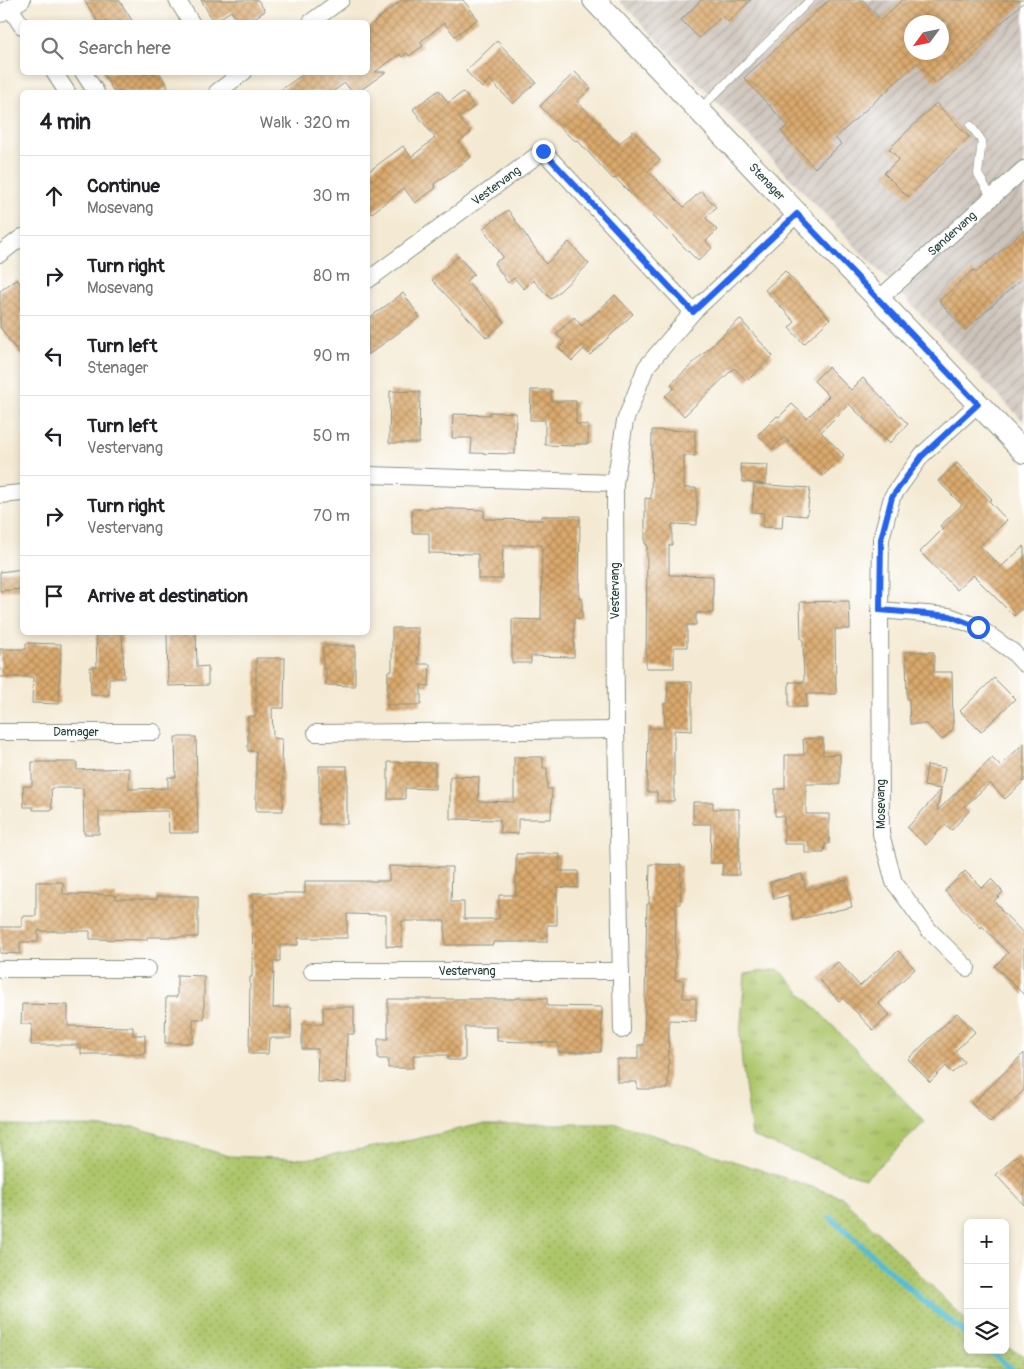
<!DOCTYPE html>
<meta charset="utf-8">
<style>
:root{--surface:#fff;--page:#f6f6f6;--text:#202124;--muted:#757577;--line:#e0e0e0}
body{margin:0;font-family:Pangolin,sans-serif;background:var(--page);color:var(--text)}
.controls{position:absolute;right:15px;bottom:15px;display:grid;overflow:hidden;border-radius:8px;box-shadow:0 2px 8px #0003}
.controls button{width:45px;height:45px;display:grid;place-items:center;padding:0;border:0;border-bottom:1px solid var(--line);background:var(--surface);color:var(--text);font:25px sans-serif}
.compass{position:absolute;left:904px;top:15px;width:45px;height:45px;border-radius:50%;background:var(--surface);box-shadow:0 2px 8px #0003;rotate:237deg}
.stop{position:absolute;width:15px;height:15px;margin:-11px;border:4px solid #2563eb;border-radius:50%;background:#fff}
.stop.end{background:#2563eb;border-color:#fff;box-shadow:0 1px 5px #0008}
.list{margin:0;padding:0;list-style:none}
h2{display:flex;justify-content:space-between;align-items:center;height:65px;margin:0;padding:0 20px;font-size:21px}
h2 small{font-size:16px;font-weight:400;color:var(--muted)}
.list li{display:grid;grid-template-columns:32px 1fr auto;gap:15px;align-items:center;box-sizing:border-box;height:80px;padding:0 20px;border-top:1px solid var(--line)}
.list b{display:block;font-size:19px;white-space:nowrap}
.list p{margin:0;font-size:16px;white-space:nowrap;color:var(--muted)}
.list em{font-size:16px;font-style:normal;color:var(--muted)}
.icon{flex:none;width:28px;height:28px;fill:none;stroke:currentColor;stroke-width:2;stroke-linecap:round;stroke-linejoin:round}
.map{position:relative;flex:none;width:1024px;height:1369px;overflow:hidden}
.search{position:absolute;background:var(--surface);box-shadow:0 2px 8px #0003;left:20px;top:20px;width:350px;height:55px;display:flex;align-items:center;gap:12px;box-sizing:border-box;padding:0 18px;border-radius:8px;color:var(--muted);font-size:19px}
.panel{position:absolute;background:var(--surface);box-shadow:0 2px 8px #0003;left:20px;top:90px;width:350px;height:545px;border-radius:8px}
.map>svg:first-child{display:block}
</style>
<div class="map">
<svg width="1024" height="1369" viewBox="0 0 1024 1369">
<defs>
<pattern id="industrial-furrows" width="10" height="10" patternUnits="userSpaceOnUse" patternTransform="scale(1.25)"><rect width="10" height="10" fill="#ccc2b9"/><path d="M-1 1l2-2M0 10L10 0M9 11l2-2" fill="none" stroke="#a59f97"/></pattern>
<pattern id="grass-dots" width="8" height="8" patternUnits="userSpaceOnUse" patternTransform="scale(1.25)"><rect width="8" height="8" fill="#aec66b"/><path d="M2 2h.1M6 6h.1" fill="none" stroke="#8da259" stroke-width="1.8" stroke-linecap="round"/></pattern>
<pattern id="park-tufts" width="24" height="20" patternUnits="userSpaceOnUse" patternTransform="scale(1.25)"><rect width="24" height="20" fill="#aec66b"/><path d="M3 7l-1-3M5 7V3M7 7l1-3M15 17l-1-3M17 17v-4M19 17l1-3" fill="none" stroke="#8da259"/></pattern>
<pattern id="building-cross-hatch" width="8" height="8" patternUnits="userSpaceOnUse" patternTransform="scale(1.25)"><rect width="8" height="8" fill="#daa96d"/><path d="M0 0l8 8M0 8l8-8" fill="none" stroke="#b08b5a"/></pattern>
</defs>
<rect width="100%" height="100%" fill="#fff"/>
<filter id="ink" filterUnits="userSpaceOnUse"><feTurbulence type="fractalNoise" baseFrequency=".02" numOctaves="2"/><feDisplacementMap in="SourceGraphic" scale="10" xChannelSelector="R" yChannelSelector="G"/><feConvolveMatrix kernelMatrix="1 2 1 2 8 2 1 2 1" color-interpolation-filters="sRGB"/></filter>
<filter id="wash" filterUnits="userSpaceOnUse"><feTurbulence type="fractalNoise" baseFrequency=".0096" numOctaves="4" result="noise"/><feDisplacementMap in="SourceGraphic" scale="20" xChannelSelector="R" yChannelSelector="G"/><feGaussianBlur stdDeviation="1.12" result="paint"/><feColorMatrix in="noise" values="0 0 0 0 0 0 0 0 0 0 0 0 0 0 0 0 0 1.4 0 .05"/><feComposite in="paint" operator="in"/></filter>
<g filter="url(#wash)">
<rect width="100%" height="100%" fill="#f4ead4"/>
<!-- industrial -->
<path fill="url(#industrial-furrows)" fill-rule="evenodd" d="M619 0H1024V422ZM912 22H942V52H912Z"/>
<!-- grass -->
<path fill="url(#grass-dots)" stroke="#668250" d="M481 1124H619L755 1168 842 1197 968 1322V1350H1005V1346L1024 1356V1369H0V1125L135 1127 228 1156 306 1159 412 1140Z"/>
<!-- park -->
<path fill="url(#park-tufts)" stroke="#668250" d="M778 969 925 1122 865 1179 752 1136 742 1063 740 1035 745 974Z"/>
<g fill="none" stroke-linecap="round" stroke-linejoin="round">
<!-- stream -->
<g stroke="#54bdd2" stroke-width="6">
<path d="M831 1218 920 1298 968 1335"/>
<path d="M988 1350 1012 1369"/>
</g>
</g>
<g id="blocks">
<!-- building -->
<g fill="url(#building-cross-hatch)" fill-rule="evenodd">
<path d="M84 0H119L133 22H98Z"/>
<path d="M201 0H258L265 11 248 22H239L231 11 214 22Z"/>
<path d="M402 0H463L478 19 455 36 444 23 420 42 423 46 409 56 407 53 402 57 400 54 375 72H386L358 92H352L345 83 332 92H278L306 72H368V27Z"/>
<path d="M701 0H751L728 22 722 16 699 38 681 20Z"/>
<path d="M829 0H863L881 20 902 0H1024V2L936 83 917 63 835 138 841 144 815 168 781 131 788 126 744 78ZM912 22H942V52H912Z"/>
<path d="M497 41 536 82 513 104 490 80 482 88 466 71Z"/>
<path d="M102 72H159L168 87 159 92H114Z"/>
<path d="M575 72 591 88 577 101 619 144 633 131 660 160 648 171 684 207 701 191 716 207 706 218 717 230 706 241 712 248 698 261 615 178 613 179 577 140 576 141 569 136 540 106Z"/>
<path d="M439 90 448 103 463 92 474 107 459 118 471 133 459 142 471 157 434 184 436 188 415 203 404 188 368 216V172L403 146 411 157 435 138 413 109Z"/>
<path d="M936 103 969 137 908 197 884 173 899 159 889 149Z"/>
<path d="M508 210 546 264 569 242 589 264 551 299 533 280 524 289 514 278 508 283 494 263 503 257 483 228Z"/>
<path d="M1024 230V277L965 330 939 301 973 270 976 273Z"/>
<path d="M458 256 474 274 466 281 504 322 487 338 432 280Z"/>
<path d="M785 271 830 319 804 344 789 328 795 322 765 290Z"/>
<path d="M17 279 22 287V358L0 327V291Z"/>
<path d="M403 293 420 317 368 355V319Z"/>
<path d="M615 295 633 314 590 355 584 349 572 361 559 348 565 342 556 334 574 317 582 326Z"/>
<path d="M740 319 773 356 747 381 734 368 684 416 665 396 674 388 671 384Z"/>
<path d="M828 367 851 390 863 378 908 424 889 444 849 404 821 432 844 455 823 476 784 437 772 449 758 435 777 416 779 417 792 404 807 418 829 396 814 381Z"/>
<path d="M531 390H551V401H576V424L588 425V444H575V446L545 445V420H530Z"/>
<path d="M390 391 420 392 419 443H389Z"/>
<path d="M490 412 516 413 515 454 471 453 472 438H452L453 414 490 415Z"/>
<path d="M652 430 695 431V456H684V488H697V525L672 524V545H669V575L713 576V613H696V625H687V647H674V668H646L647 544H645V498L651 499Z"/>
<path d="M957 463 992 499 989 501 1007 520 980 546 1001 567 1024 546V607L1014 616 973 575 957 590 920 552 943 529 940 526 962 505 938 481Z"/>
<path d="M740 464 768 465 766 484 743 482Z"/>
<path d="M754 484 810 488 807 516 783 514 782 528 762 527 764 513 752 512Z"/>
<path d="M429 508 484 510V519L542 520V516H580L579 598H582V618H574V657L531 656V663H512V619L541 620 542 545H503L502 579H478V554L429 553V533H412V509H429Z"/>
<path d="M22 569V589L0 591V572Z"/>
<path d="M849 601 850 629H835L836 694H806L807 707H789V682H804L803 639H801L800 602Z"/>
<path d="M392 628H418V664H430L429 686 421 685V705H387L388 671H392Z"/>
<path d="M96 632H122L124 678H109V695H91L90 667H97Z"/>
<path d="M167 632H196L197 667 208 666V685L168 686Z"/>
<path d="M26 643 61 644 59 704 32 703 33 677H0V649H26Z"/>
<path d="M323 646H355V686L326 685V669H323Z"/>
<path d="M906 652H934V672H952L953 729 942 740 927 724H910L909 699H907Z"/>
<path d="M256 658H285L284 708H272L273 738 282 739 281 761H283V811H256V751H248V716H256Z"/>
<path d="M994 678 1015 699 981 732 960 711Z"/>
<path d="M668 682H692V731L674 730V801H657V792H647L648 728H665L664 703 667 704Z"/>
<path d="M175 737H196L198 833H169L168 811 99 812V834H84L83 788H51L52 810H33V807H24L23 786H32V762H77V770L129 768V789L168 788V777H176Z"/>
<path d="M823 738V755L840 754V784H806V814H829V844H825L824 853H805V844H784V816H775V789H785V755H804L803 739Z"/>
<path d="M1024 743V781L1005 799 990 783 964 807 969 811 952 830 945 824 926 845 907 828 941 790 937 811 992 758 1000 766Z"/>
<path d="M514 757H543V768H547V789H552L551 819H518V834L500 833V820L450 819V776L479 777 478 801 514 802Z"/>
<path d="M388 762 435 763V789L405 788V799H388Z"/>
<path d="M927 765 945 768 941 789 924 786Z"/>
<rect x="319" y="766" width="28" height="58"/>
<path d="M693 802H713V809H739V875H722L723 863H710L711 824H693Z"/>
<path d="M516 854H560L559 871H578V888L557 887V925H547V942H493V945H445V921H402V947L386 946V915L347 914V938H298V945H280V961H274L273 1008H291V1038H269L268 1054H249L250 977H252L253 893H305V881H389V866L452 867 451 902H464V919H499V895H516Z"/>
<path d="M650 864 681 865 680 904H676L675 980H683V998H696V1021L669 1020 668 1089H637V1082H617V1059H638V1045H644L647 904H649Z"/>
<path d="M965 871 982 888 991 879 1003 892 994 901 1001 908 1000 909 1024 934V995L995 966 1008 953 982 926 981 928 945 891Z"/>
<path d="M802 874 806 890 846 880 852 907 794 920 788 895 774 899 770 882Z"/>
<path d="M36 882H63V894L116 895V899H157V896H198V937H147V940L90 939V931H38V942H20V954L0 953V927H22V916H36Z"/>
<path d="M898 951 915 969 878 1003 890 1015 873 1030 843 998 839 1001 819 979 838 962 860 986Z"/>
<path d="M177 975 204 976V1019H193V1043H165L166 997H177Z"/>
<path d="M515 998H547V1006L602 1007 601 1052H558V1043L497 1041V1027H465V1060H448V1055H413V1068H388V1059H378V1039H388V999H515Z"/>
<path d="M22 1004 68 1005V1026L133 1027V1035H145V1054H81V1045H31L32 1024H21Z"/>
<path d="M323 1007H354V1034H347L346 1083 317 1082 318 1049H302V1024H323Z"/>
<path d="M957 1013 975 1032 955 1051 964 1062 952 1073 946 1066 930 1082 908 1059Z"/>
<path d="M1024 1053V1090L990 1123 972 1104Z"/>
<path d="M1017 1155 1024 1163V1205L996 1175Z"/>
</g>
</g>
</g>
<g filter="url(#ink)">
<use href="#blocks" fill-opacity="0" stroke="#8a9484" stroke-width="1"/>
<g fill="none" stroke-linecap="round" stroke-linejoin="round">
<defs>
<g id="lane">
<path d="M700 109 810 0"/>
<path d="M971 126 982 141 978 174 992 198"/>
</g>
<g id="street">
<path d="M177 0 191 22"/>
<path d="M10 8 22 26"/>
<path d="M0 14 22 0"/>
<path d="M311 22 341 0"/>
<path d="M54 72 67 92"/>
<path d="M83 72 96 92"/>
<path d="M217 92 244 72"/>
<path d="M0 254 22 237"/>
<path id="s1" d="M368 280 543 151 693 312"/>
<path id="s2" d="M879 299 1024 169"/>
<path d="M368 475 615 483"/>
<path d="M0 495 22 493"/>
<path d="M880 610 949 616 978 627 1013 652 1024 664"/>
<path id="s3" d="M0 732H154"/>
<path d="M316 733 616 730"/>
<path d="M967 968 929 930 894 882 881 834 880 610 881 539 892 497 922 455 978 404"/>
<path d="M0 969H148"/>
<path id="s4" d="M312 971H621"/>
<path d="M622 1030 616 730 615 483 625 421 646 367 693 312 797 214"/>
</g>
<g id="secondary">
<path id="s5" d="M594 0 1024 452"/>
</g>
</defs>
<!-- lane casing -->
<use href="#lane" stroke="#8a9484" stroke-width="9"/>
<!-- street casing -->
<use href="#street" stroke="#8a9484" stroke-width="18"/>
<!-- secondary casing -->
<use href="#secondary" stroke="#8a9484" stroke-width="24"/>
<!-- lane -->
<use href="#lane" stroke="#fff" stroke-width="8"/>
<!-- street -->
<use href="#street" stroke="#fff" stroke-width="16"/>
<!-- secondary -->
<use href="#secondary" stroke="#fff" stroke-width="22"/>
</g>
</g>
<g fill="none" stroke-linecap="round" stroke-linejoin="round" filter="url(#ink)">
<!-- route -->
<path stroke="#2563eb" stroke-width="6" d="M543 151 693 312 797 214 978 404 922 456 892 497 881 539 880 610 950 616 978 627"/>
</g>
<g text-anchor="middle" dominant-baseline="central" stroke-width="4.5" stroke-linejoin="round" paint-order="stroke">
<!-- street labels -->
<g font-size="12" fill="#1f3d34" stroke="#fff">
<text stroke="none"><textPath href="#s5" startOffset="251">Stenager</textPath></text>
<text stroke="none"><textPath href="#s1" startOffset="159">Vestervang</textPath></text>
<text stroke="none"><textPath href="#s2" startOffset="98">Søndervang</textPath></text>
<text transform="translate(615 591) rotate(-90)">Vestervang</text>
<text stroke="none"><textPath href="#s3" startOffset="76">Damager</textPath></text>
<text transform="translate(881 804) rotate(-90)">Mosevang</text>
<text stroke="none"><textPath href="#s4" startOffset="155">Vestervang</textPath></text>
</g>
</g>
</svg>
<div class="controls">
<button>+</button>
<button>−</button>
<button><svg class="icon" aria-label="layers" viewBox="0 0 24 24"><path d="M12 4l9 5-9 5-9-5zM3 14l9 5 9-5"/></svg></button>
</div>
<svg class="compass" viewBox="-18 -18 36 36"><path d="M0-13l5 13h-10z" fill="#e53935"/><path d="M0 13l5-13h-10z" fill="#757577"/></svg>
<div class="stop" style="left:978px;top:627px"></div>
<div class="stop end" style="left:543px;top:151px"></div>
<div class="search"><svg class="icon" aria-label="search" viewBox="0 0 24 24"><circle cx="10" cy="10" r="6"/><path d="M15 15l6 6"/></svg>Search here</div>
<section class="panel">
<h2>4 min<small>Walk · 320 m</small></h2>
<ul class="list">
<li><svg class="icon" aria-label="ahead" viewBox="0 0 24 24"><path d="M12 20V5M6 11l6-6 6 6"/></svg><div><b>Continue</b><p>Mosevang</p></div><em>30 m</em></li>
<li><svg class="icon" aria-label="right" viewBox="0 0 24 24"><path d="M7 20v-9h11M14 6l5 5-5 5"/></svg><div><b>Turn right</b><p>Mosevang</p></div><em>80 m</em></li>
<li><svg class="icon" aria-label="left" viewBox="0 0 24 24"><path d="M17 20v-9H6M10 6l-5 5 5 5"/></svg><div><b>Turn left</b><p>Stenager</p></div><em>90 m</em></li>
<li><svg class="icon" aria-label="left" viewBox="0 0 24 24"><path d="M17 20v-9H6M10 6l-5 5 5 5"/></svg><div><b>Turn left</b><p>Vestervang</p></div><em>50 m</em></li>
<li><svg class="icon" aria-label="right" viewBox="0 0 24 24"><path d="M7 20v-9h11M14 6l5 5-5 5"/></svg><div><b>Turn right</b><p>Vestervang</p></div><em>70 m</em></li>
<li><svg class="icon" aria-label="arrive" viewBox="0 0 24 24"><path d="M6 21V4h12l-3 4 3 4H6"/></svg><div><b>Arrive at destination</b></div></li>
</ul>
</section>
</div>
